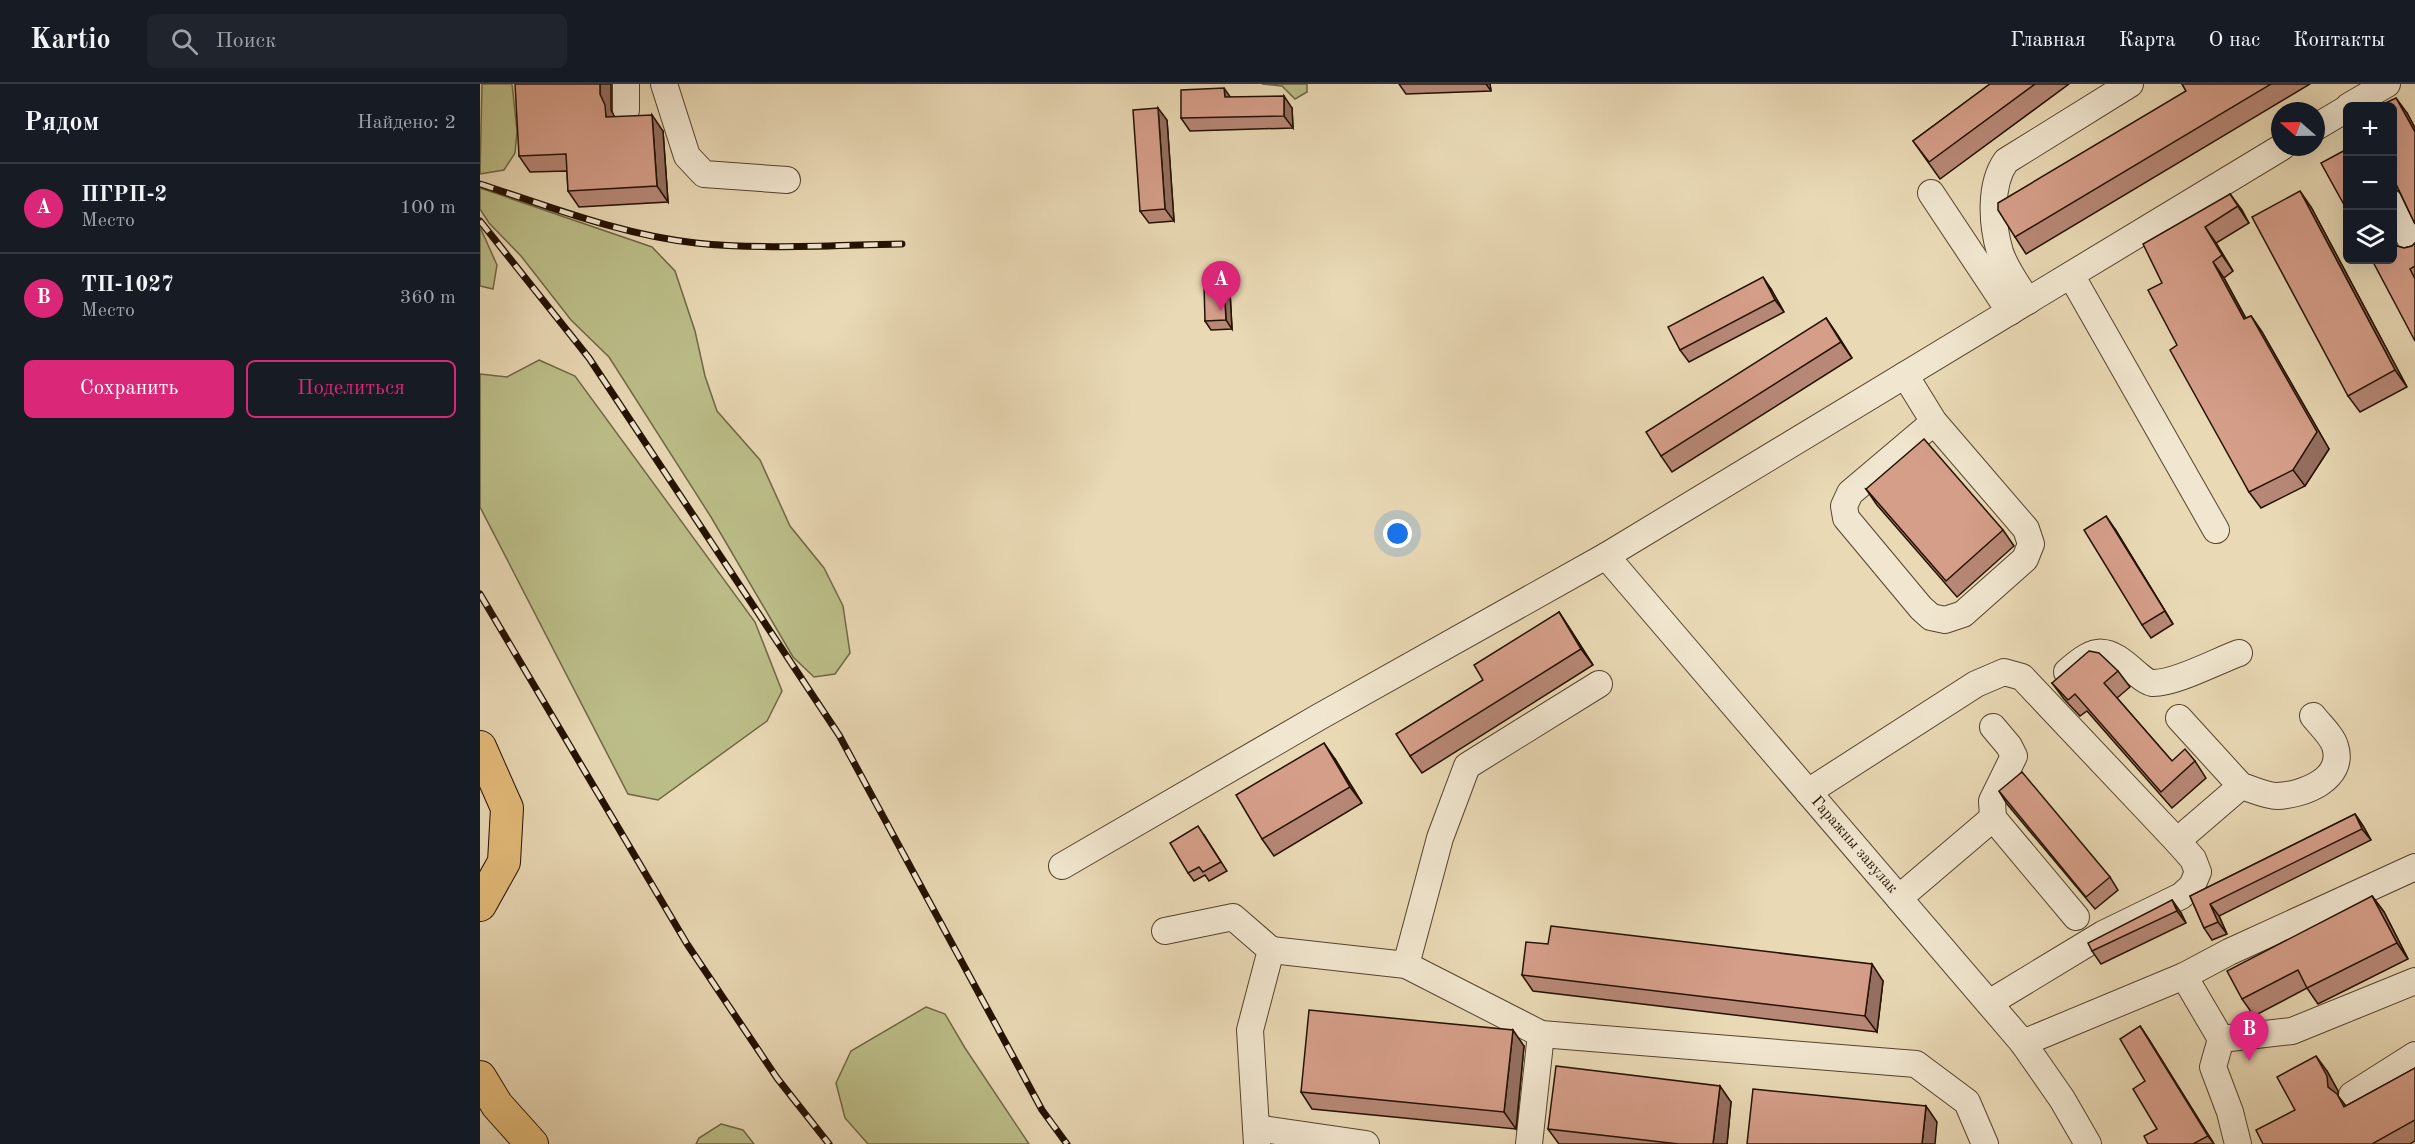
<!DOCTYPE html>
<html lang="ru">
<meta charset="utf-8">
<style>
:root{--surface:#171b24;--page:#20242c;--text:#f1f3f6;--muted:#9ea1a6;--line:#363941;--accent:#db2777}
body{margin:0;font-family:"Old Standard TT",serif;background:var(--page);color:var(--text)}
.controls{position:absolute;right:18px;top:18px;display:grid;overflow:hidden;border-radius:9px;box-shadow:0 6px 24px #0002}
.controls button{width:54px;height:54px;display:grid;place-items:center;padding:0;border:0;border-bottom:2px solid var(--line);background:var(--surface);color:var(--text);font:30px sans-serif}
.compass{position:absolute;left:1791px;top:18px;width:54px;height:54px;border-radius:50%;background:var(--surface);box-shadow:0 6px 24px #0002;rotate:290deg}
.you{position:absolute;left:918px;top:450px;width:21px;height:21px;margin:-15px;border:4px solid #fff;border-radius:50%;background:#1a73e8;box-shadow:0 0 0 9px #1a73e833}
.badge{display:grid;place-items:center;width:39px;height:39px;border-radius:50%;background:var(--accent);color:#fff;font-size:20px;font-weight:700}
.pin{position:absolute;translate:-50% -50px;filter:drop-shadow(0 2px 3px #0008)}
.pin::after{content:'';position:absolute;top:32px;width:21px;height:18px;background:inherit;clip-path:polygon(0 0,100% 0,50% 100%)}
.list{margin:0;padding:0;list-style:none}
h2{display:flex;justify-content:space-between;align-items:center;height:78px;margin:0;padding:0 24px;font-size:26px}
h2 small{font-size:20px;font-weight:400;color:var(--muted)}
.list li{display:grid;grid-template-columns:39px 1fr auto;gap:18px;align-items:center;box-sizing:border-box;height:90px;padding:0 24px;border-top:2px solid var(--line)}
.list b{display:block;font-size:22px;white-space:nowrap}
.list p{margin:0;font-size:20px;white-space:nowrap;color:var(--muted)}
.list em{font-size:20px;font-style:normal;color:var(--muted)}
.actions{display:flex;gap:12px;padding:18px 24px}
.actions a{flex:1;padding:14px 0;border:2px solid var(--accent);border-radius:9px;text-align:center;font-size:21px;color:var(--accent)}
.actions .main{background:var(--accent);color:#fff}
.icon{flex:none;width:33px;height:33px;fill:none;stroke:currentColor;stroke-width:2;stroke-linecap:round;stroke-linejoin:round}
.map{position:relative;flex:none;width:1935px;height:1060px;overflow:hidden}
header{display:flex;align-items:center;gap:36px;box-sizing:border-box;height:84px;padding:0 30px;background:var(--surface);border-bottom:2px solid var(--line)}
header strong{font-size:28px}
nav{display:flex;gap:33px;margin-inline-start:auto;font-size:21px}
.search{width:420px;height:54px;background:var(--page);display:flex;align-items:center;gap:15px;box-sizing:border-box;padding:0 21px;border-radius:9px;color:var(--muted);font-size:22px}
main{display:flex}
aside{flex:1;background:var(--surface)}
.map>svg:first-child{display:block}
</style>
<header>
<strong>Kartio</strong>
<div class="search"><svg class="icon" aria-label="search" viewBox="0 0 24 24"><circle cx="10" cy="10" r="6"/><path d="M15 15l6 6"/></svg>Поиск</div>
<nav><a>Главная</a><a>Карта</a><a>О нас</a><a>Контакты</a></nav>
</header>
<main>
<aside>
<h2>Рядом<small>Найдено: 2</small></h2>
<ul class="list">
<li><span class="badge">A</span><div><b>ПГРП-2</b><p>Место</p></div><em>100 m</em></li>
<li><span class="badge">B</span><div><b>ТП-1027</b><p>Место</p></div><em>360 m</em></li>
</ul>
<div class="actions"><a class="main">Сохранить</a><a>Поделиться</a></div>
</aside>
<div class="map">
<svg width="1935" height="1060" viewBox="0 0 1935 1060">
<rect width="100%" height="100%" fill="#e9d9b5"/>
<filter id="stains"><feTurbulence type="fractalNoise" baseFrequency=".00333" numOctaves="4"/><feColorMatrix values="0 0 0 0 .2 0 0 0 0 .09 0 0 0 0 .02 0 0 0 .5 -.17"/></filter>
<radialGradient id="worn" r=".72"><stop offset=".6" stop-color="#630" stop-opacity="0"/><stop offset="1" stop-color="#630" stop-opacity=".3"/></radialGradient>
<!-- green -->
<g fill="#bcbe89" stroke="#706845" stroke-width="1.5">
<path d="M2 0H32L37 47 35 69 24 86 0 90Z"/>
<path d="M782 0H827V8L815 15 802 2Z"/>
<path d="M0 104 172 163 195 187 215 247 225 292 237 327 280 376 310 442 344 484 363 522 370 569 355 590 334 593 313 573 231 433 129 273 91 236 41 172 9 139 0 125Z"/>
<path d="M0 143 17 181 13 205 0 202Z"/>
<path d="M59 276 95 292 275 538 302 607 287 637 178 716 148 710 0 423V290L27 293Z"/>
<path d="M446 923 465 930 485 964 549 1060H388L365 1034 356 999 371 967Z"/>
<path d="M241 1040 263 1046 274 1060H216L219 1054Z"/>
</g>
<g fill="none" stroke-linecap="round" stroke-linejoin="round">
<defs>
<g id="minor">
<path d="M146 0V26"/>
<path d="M184 0 207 72 224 90 307 96"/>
<path d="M1869 22 1907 0"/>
<path d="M1836 43 1868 24"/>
<path d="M1451 109 1530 228"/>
<path d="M1912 120 1935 164"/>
<path d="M1591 191 1736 446"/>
<path d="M1548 217C1538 202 1526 186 1520 168 1512 141 1509 101 1526 77L1650 0"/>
<path d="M1425 291 1454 338 1546 445 1551 460 1545 475 1483 530 1465 536 1451 533 1441 524 1366 434 1364 422 1370 409 1454 338"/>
<path d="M1126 472 1543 959 1582 1015 1608 1060"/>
<path d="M1587 588C1617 561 1627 563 1656 589 1661 593 1666 598 1672 599 1694 600 1737 577 1759 569"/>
<path d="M1513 643 1529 662 1534 672 1512 717 1513 734"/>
<path d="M1761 702C1772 705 1786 712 1797 712 1823 711 1866 695 1855 662 1852 652 1840 641 1833 632"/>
<path d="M1328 708 1496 600 1524 588 1542 593 1697 757 1761 702 1699 634"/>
<path d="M582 782 839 633 1126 472 1802 63"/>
<path d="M1419 814 1513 734 1596 833"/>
<path d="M685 847 753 833 791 866 770 946 777 1060"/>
<path d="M791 866 926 881 960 754 987 682 1119 600"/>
<path d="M926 881 1061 950 1436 980 1487 1018 1505 1060"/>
<path d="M1704 892 1741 955 1812 947 1935 897"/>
<path d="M1509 919 1623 850 1701 812 1712 802 1718 788 1713 775 1697 757"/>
<path d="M1741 955 1733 983 1750 1028 1758 1060"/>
<path d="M1543 959 1704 892 1749 868 1935 783"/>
<path d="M1872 1011 1935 971"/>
<path d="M776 1044 886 1060"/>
<path d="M1049 1060 1061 950"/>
</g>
<g id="major">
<path d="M0 663 27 724 24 778 0 821"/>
<path d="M0 993 17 1021 52 1060"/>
</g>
</defs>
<!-- minor casing -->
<use href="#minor" stroke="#55432e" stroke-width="28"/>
<!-- major casing -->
<use href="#major" stroke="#241101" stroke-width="34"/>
<!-- minor -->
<use href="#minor" stroke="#f1e6cf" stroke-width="26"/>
<!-- major -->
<use href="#major" stroke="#e4bc7a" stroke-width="32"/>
<defs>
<g id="rail">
<path d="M0 100C71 123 142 151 216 159 282 166 355 161 422 160"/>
<path d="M0 137 109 274 359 651 562 1026 587 1060"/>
<path d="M0 510 207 860 297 994 349 1060"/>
</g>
</defs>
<!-- rail casing -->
<use href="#rail" stroke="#241101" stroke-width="7"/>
<!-- rail -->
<use href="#rail" stroke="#f1e6cf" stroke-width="4.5" stroke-dasharray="14" stroke-linecap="butt"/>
</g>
<!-- wall -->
<g fill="#b78876" stroke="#241101" stroke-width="1.5">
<path d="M131 0V26L134 33 183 47 188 118 99 123 88 107 87 87 50 88 39 72Z"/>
<path d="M919 0H1010L1011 7 926 10Z"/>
<path d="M1510 0H1589L1460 95 1433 57Z"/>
<path d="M1702 0H1830L1546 170 1535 153 1706 7Z"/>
<path d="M750 13 812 24 813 44 710 47 701 34Z"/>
<path d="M1927 29 1935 44V140L1919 107 1912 105V65L1915 64Z"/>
<path d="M687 36 694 137 669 139 660 127Z"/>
<path d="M1750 110 1769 139 1736 159 1753 187 1744 194 1766 234 1771 232 1782 248 1849 365 1825 402 1781 424 1769 408 1697 261 1682 199Z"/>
<path d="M1831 123 1927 303 1880 328 1868 312Z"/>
<path d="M1912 152 1917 162 1924 164 1932 162 1935 159V257L1912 176Z"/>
<path d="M1291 205 1304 228 1209 278 1200 266Z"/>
<path d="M750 208 752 245 731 246 725 237Z"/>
<path d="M1346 234 1372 274 1192 388 1181 372Z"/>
<path d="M1386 405 1523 446 1534 462 1477 513 1397 421Z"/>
<path d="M1635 445 1693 540 1671 554 1662 541Z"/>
<path d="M1079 528 1090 545 1113 581 942 689 930 672 1003 596Z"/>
<path d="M1638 587 1650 603 1637 614 1692 677H1715L1726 694 1692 724 1607 627 1600 632 1584 615 1572 599Z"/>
<path d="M855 675 882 719 794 772 782 755Z"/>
<path d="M1519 707 1630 793 1638 806 1615 825 1527 720Z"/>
<path d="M1875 730 1883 742 1891 756 1739 832 1747 850 1732 856 1724 844 1710 812Z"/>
<path d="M724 751 747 787 729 797 725 791 714 797 708 789Z"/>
<path d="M1892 812 1904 828 1928 875 1838 920 1827 904 1774 932 1762 915Z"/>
<path d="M1692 816 1701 829 1706 839 1621 880 1612 867Z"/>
<path d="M1042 891 1403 897 1397 948 1053 907Z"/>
<path d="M1660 942 1668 954 1734 1060H1668L1677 1045 1665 997Z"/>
<path d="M1044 962 1036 1045 832 1025 821 1008Z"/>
<path d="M1935 984V1057L1930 1060H1783L1815 1026 1847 987 1858 1007V1012L1866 1022Z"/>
<path d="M1251 1018 1247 1060H1079L1068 1045Z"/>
</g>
<!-- shaded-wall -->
<g fill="#956f60" stroke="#241101" stroke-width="1.5">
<path d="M120 0H131V26L137 37 126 33 120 10Z"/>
<path d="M1006 0H1010L1011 7Z"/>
<path d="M744 4 753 17 745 13Z"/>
<path d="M804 12 812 24 813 44 804 32Z"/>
<path d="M1916 14 1927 29 1935 44V48Z"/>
<path d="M678 24 687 36 694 137 685 125Z"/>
<path d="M172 31 183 47 188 118 177 102Z"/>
<path d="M1820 107 1831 123 1927 303 1915 286Z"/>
<path d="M1750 110 1762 126 1769 139 1758 122Z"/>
<path d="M1725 143 1736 159 1753 187 1742 171Z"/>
<path d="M1733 178 1744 194 1775 252 1764 235Z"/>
<path d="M1283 193 1291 205 1304 228 1295 216Z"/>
<path d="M744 200 750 208 752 245 746 236Z"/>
<path d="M1771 232 1782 248 1849 365 1825 402 1813 386Z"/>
<path d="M1346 234 1357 250 1372 274 1361 258Z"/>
<path d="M1626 432 1635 445 1693 540 1685 527Z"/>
<path d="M1079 528 1090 545 1113 581 1101 565Z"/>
<path d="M844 659 855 675 882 719 870 703Z"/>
<path d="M1875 730 1883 742 1891 756 1882 745Z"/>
<path d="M1892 812 1904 828 1928 875 1917 859Z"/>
<path d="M1692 816 1701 829 1706 839 1697 827Z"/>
<path d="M1730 820 1739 832 1747 850 1738 838Z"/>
<path d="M1392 880 1403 897 1397 948 1385 932Z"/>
<path d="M1660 942 1668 954 1734 1060 1728 1052Z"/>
<path d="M1033 946 1044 962 1036 1045 1024 1028Z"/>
<path d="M1836 972 1847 987 1858 1007V1012L1868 1025 1875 1038 1848 1003Z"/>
<path d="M1240 1002 1251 1018 1247 1060H1233Z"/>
<path d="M1446 1022 1457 1038 1455 1060H1442Z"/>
</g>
<!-- building -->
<g fill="#d59e89" stroke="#241101" stroke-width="1.5">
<path d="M35 0H120V10L125 21 126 33 172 31 177 102 88 107 86 70 39 72Z"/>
<path d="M1510 0H1555L1449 78 1433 57Z"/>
<path d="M1702 0H1791L1535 153 1518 126V119L1706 7Z"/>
<path d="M744 4 745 13 804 12V32L701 34V6Z"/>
<path d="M1916 14 1935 48V140L1915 98 1912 96V65L1915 64 1912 59V22H1899Z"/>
<path d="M678 24 685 125 660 127 653 26Z"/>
<path d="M1867 65 1868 67V128L1841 79Z"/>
<path d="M1820 107 1915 286 1868 312 1772 133Z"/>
<path d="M1750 110 1758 122 1725 143 1742 171 1733 178 1764 235 1771 232 1837 348 1813 386 1769 408 1690 266 1697 261 1668 206 1682 199 1663 160Z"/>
<path d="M1912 157 1917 162 1924 164 1932 162 1935 159V182L1930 185 1935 195V257L1892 176H1912Z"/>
<path d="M1283 193 1295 216 1200 266 1188 243Z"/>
<path d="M744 200 746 236 725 237 724 201Z"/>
<path d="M1346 234 1361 258 1181 372 1166 348Z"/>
<path d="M1444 355 1523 446 1466 497 1386 405Z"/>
<path d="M1626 432 1685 527 1662 541 1604 446Z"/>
<path d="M1079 528 1101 565 930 672 916 650 1003 596 994 581Z"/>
<path d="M1609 567 1619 569 1638 587 1624 599 1692 677 1705 665 1715 677 1681 708 1595 610 1588 616 1572 599Z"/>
<path d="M844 659 870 703 782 755 756 711Z"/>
<path d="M1542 688 1630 793 1606 813 1519 707Z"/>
<path d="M1875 730 1882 745 1730 820 1738 838 1724 844 1710 812Z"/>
<path d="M718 742 741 778 723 788 719 783 708 789 690 759Z"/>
<path d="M1892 812 1917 859 1827 904 1818 886 1762 915 1747 887Z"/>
<path d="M1692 816 1697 827 1612 867 1608 859Z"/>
<path d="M1071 842 1392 880 1385 932 1042 891 1046 858 1068 860Z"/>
<path d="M829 926 1033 946 1024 1028 821 1008Z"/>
<path d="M1660 942 1728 1052 1713 1060H1668L1664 1052 1677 1045 1653 1005 1665 997 1640 955Z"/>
<path d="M1836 972 1847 992 1848 1003 1857 1010 1864 1023 1935 984V1036L1892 1060H1783L1776 1046 1815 1026 1797 993Z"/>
<path d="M1076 982 1240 1002 1233 1060H1199L1068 1045Z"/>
<path d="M1273 1005 1446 1022 1442 1060H1267Z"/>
</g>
<g text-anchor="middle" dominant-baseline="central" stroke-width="6" stroke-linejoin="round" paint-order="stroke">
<!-- street labels -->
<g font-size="16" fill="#241101" stroke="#f1e6cf">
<text transform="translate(1374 761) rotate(49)">Гаражны завулак</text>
</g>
</g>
<rect width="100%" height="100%" filter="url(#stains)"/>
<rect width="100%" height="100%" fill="url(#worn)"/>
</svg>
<div class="controls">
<button>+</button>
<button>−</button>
<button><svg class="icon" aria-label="layers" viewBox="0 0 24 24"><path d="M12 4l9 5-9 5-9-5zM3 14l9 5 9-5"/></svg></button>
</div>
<svg class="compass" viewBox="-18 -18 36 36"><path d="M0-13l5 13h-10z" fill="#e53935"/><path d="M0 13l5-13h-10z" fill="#9ea1a6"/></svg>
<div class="you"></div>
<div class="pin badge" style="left:741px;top:227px">A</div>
<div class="pin badge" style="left:1769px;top:977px">B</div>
</div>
</main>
